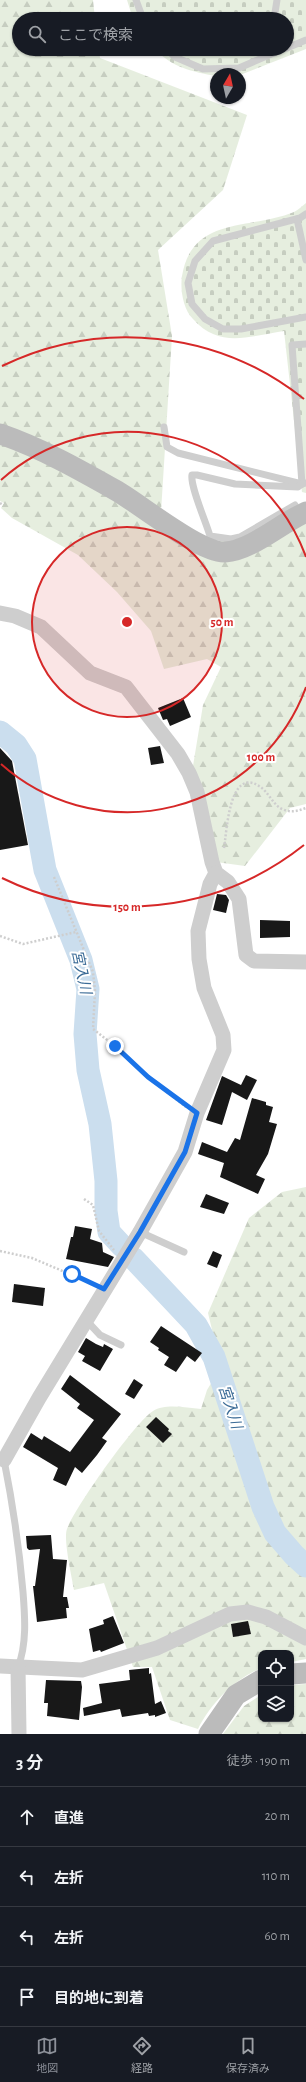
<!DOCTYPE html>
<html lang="ja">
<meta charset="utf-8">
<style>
:root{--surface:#171b24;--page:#20242c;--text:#f1f3f6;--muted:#9ea1a6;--line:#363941;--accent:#8c9099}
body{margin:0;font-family:"Alegreya Sans","Noto Sans JP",sans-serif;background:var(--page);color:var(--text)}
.controls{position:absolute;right:12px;bottom:12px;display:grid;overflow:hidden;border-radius:8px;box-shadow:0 1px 3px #0004}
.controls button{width:36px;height:36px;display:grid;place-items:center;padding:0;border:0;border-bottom:1px solid var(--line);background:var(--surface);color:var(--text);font:20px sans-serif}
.compass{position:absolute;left:210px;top:68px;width:36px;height:36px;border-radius:50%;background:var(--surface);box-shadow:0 1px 3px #0004;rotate:9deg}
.stop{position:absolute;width:12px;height:12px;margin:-9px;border:3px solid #1a73e8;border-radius:50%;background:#fff}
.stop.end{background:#1a73e8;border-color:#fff;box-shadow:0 1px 4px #0008}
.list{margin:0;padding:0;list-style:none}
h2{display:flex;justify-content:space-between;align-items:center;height:52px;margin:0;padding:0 16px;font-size:17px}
h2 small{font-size:13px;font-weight:400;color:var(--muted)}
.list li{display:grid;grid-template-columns:26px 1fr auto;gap:12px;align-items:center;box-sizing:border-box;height:60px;padding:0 16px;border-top:1px solid var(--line)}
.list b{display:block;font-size:15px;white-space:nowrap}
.list em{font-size:13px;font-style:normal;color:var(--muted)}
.icon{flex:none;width:22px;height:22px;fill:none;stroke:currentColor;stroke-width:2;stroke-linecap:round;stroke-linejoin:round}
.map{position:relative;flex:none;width:306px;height:1734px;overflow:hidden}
.search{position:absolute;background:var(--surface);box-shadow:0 1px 3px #0004;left:12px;right:12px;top:12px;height:44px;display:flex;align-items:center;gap:10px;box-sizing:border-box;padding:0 14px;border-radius:22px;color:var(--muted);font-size:15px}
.sheet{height:292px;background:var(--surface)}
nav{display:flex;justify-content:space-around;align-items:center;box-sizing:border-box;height:56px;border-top:1px solid var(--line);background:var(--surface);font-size:11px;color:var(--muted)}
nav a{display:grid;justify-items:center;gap:2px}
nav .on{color:var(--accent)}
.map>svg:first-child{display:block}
</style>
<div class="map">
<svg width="306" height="1734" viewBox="0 0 306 1734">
<defs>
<pattern id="forest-firs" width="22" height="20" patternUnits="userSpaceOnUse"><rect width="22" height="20" fill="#e6eedf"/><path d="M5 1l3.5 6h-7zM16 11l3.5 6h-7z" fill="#c6cdc0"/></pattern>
<pattern id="cemetery-stones" width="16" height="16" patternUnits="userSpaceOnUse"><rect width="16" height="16" fill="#e6eedf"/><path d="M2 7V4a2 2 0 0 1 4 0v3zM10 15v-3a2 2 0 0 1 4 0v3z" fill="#c6cdc0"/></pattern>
</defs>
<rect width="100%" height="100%" fill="#fff"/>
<!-- forest -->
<g fill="url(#forest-firs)">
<path d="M0 0H93L95 19H19V49H99L100 58 247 115 223 190 158 250 172 336 161 512 0 428Z"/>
<path d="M0 440 23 446 193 547 306 520V804L290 808 245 866 216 862 192 772 203 705 221 667 207 659 164 669 151 631 117 592 78 555 12 518 1 508 4 503 0 501Z"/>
<path d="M306 1187V1659L291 1662V1653H261V1668C234 1680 211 1703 198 1729L170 1720 152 1667H133L104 1583 74 1590C72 1578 63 1539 67 1529 74 1509 135 1422 153 1411 166 1403 186 1408 201 1409L207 1390 221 1367 208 1313 249 1218 282 1192Z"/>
<path d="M306 1684V1734H223L244 1706 261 1695V1719H291V1685Z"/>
</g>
<!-- cemetery -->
<g fill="url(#cemetery-stones)">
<path d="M127 0H306V49L240 75 216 74V76C193 72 171 67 155 49H287V19H133Z"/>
<path d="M306 203V493L302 492 284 331C250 336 219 349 193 319 183 309 180 289 182 276 192 215 251 230 294 212 298 210 302 206 306 203Z"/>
</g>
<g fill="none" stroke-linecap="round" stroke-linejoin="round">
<!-- river -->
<g stroke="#cbdeee" stroke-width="23">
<path d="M0 732 16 745 25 759 45 870 81 960 88 989 85 1034 88 1070 100 1124 106 1181V1211L109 1232 122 1246"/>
<path d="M134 1259 196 1325 214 1357 263 1507 275 1533 294 1555 306 1566"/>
</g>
</g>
<!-- building -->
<g fill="#181818">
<path d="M183 698 191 717 170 726 167 719 163 720 158 708Z"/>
<path d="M160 746 164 763 151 765 148 748Z"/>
<path d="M0 748 12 761 28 845 0 850Z"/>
<path d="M217 894 226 895 229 900 226 913 213 910Z"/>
<path d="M260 920 290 921V937L260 938Z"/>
<path d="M246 1075 257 1080 247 1100 232 1092 222 1125 206 1120 222 1076 241 1085Z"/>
<path d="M252 1098 266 1102V1105L273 1107 269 1122 277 1124 268 1154 256 1175 265 1179 258 1194 220 1177 224 1163 198 1154 202 1142 227 1152 235 1138 240 1140Z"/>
<path d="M206 1194 229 1203 224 1214 200 1207Z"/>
<path d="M75 1226 92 1229 90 1239 102 1243 103 1252 114 1257 108 1267 66 1259 71 1237H73Z"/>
<path d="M213 1251 222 1255 217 1268 207 1264Z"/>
<path d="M14 1284 45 1288 43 1306 12 1302Z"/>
<path d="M161 1326 202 1353 195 1362 187 1356 176 1372 164 1365 169 1357 158 1350 159 1348 150 1342Z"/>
<path d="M86 1338 96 1344 103 1347 104 1344 113 1349 100 1371 82 1361 85 1356 78 1352Z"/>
<path d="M70 1375 121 1414 102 1438 107 1441 97 1455 82 1473 75 1467 66 1486 53 1480 58 1468 23 1447 31 1433 42 1440 44 1436 70 1452 94 1420 77 1408 80 1404 61 1389Z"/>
<path d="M134 1379 143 1385 134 1399 125 1394Z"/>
<path d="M156 1417 169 1429 168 1431 172 1434 163 1443 146 1427Z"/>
<path d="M51 1535 53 1559 67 1560 63 1597H67L69 1608H66L67 1618 37 1622 33 1586H35L40 1549 29 1550 27 1548 26 1536Z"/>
<path d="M113 1616 124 1643 101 1652 100 1650 93 1652 89 1629 104 1624 103 1620Z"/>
<path d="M248 1621 251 1634 233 1637 231 1624Z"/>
<path d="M149 1668V1674L151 1673 155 1704 161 1701 166 1713 155 1717V1715L149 1716 148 1713 122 1717 120 1709 84 1716 83 1708 102 1703 99 1684 130 1680 129 1670Z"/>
<path d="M46 1680 81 1681 82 1687 79 1720 47 1716 48 1703H44Z"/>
</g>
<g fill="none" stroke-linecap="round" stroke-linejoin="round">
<!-- path -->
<g stroke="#cecece" stroke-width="2.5" stroke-dasharray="2 2" stroke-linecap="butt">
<path d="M0 503 3 505"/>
<path d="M224 848C227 831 229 767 259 786 268 791 273 805 282 809 291 813 298 811 306 808"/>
<path d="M54 877 93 972 95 991 93 1029 115 1046 148 1077 186 1107"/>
<path d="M0 936 23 944 76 932"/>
<path d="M84 1199 93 1205 99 1231 114 1250"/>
<path d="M0 1251 32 1258 93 1284"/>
</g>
<!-- lane -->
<g stroke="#cecece" stroke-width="7">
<path d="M136 0 143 19"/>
<path d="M274 19 277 0"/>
<path d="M287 48 306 40"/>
<path d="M166 49 175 57 203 69 239 68 283 49"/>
<path d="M306 214 300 218 213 241 195 261 188 283 192 304 205 319 223 329H241L306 317"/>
<path d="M297 219 306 260"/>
<path d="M164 427 167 447 178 453 302 484"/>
<path d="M306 483 302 484 292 345 306 344"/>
<path d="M295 505 240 537 231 539 210 536C206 522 190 486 192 475H197L235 484 298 487 302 484"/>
<path d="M140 1232 184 1252"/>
<path d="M86 1320 100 1335 121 1345"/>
<path d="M4 1460C13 1505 19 1546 23 1592 25 1617 27 1644 18 1667"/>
</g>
<!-- street -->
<g stroke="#cecece" stroke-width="15">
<path d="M0 613 15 616 41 627 90 673 126 687 178 754 189 773 197 792 212 862 216 873 228 882 239 899 246 955 254 961 306 962"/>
<path d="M4 1460 39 1398 140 1232 185 1152 197 1113 224 1050 223 1035 204 988 199 959 198 931 210 884 216 873"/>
<path d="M0 1666 82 1670 157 1648 230 1614 248 1612 266 1617 306 1638"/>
<path d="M18 1667 19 1734"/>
</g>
<!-- secondary -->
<g stroke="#bbb" stroke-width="21">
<path d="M0 434C41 448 80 470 117 491 141 505 200 553 225 552 252 550 281 523 306 512"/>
<path d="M291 1674 306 1673"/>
<path d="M209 1734 236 1695 261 1680"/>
</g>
</g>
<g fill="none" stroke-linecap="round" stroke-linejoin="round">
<!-- route -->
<path stroke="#1a73e8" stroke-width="5" d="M72 1274 104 1289 140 1232 185 1152 197 1113 148 1077 115 1046"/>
</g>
<!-- distance rings -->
<circle cx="127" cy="622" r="95" fill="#d62828" fill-opacity=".12"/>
<g fill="none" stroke="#d62828" stroke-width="2">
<circle cx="127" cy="622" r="95"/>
<path d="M306 687A190 190 0 0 1 1 764M1 480A190 190 0 0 1 306 557"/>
<path d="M304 845A285 285 0 0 1 2 878M2 366A285 285 0 0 1 304 399"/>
</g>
<g text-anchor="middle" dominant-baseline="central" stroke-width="4" stroke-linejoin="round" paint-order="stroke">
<!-- water labels -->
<g font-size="15" font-style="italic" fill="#3c6c97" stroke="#fff">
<text transform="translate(81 972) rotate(78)">宮入川</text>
<text transform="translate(230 1407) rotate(72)">宮入川</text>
</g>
</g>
<circle cx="127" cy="622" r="6" fill="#d62828" stroke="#fff" stroke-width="2"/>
<g font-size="12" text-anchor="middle" font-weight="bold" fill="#d62828" stroke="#fff" stroke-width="4" stroke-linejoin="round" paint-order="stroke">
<text x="222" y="626">50 m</text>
<text x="261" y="761">100 m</text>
<text x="127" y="911">150 m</text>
</g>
</svg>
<div class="controls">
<button><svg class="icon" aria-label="locate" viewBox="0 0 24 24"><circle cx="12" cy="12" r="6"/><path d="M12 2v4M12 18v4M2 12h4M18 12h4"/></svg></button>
<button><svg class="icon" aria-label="layers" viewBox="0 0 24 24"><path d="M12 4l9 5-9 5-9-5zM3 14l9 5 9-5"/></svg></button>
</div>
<svg class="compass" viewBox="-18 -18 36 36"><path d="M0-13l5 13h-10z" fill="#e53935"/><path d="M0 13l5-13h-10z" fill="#9ea1a6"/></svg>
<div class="stop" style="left:72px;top:1274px"></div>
<div class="stop end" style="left:115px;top:1046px"></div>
<div class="search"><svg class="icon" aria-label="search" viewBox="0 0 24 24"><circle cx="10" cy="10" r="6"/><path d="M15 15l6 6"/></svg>ここで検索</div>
</div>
<section class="sheet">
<h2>3 分<small>徒歩 · 190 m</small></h2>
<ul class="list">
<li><svg class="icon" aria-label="ahead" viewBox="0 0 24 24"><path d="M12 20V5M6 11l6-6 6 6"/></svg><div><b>直進</b></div><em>20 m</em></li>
<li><svg class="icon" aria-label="left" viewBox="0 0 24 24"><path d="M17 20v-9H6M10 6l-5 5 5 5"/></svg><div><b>左折</b></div><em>110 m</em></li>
<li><svg class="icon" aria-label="left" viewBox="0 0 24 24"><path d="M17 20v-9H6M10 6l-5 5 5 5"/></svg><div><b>左折</b></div><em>60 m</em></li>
<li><svg class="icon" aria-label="arrive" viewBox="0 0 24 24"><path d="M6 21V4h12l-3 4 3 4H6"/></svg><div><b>目的地に到着</b></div></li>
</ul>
</section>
<nav>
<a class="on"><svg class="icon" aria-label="map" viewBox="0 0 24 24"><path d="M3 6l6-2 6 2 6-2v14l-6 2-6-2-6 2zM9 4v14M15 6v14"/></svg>地図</a>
<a><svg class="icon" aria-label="directions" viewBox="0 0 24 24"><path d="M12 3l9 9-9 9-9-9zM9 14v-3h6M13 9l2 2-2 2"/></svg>経路</a>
<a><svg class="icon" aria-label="saved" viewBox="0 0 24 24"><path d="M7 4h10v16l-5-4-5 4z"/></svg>保存済み</a>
</nav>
